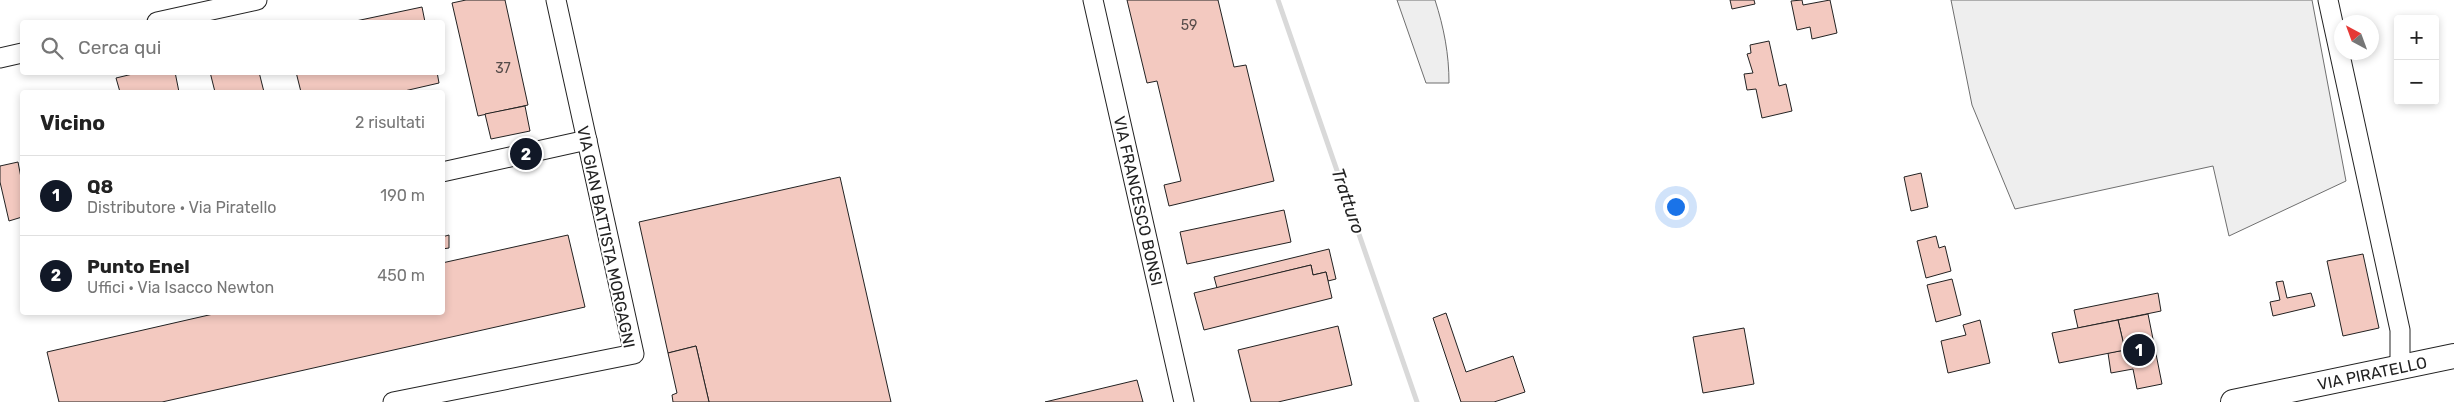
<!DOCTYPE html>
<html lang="it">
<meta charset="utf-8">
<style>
:root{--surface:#fff;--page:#f6f6f6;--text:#222;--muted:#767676;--line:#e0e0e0;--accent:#111827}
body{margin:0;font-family:Rubik,sans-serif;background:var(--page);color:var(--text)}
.controls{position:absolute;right:15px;top:15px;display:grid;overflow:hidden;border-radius:5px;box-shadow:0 2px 8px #0003}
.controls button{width:45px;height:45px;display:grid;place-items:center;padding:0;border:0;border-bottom:1px solid var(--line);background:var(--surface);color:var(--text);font:25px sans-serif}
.compass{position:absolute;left:2334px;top:15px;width:45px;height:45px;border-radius:50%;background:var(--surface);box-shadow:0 2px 8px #0003;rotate:319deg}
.you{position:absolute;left:1675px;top:206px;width:18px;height:18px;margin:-12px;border:4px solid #fff;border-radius:50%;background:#1a73e8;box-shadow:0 0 0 8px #1a73e833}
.badge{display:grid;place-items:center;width:32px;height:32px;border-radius:50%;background:var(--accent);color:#fff;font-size:16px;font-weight:700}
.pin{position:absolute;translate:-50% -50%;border:2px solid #fff;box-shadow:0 1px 5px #0006}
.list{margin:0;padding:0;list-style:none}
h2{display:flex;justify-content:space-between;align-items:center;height:65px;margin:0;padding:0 20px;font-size:21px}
h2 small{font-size:16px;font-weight:400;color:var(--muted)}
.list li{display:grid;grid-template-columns:32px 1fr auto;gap:15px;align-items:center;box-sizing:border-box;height:80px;padding:0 20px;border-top:1px solid var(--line)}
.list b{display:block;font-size:19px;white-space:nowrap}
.list p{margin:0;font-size:16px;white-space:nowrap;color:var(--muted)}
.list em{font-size:16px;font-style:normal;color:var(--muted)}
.icon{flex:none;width:28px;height:28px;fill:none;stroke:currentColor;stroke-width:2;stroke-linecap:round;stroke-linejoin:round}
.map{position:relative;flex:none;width:2454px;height:402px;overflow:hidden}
.search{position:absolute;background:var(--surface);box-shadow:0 2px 8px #0003;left:20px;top:20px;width:425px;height:55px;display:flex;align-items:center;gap:12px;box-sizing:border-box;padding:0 18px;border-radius:5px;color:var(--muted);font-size:19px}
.panel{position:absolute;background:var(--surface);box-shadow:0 2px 8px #0003;left:20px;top:90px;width:425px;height:225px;border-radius:5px}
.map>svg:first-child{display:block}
</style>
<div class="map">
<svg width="2454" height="402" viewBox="0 0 2454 402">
<rect width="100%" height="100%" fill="#fff"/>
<!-- green -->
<g fill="#eee" stroke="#6f6f6f">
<path d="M1397 0H1435C1444 28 1449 54 1449 83H1426Z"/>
<path d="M1951 0H2312L2346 181 2229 236 2213 166 2015 209 1972 105Z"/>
</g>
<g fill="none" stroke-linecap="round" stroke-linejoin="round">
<!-- stream -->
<path stroke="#d9d9d9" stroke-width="5" d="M1278 0 1417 402"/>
</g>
<!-- building -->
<g fill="#f3c9c0" stroke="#222">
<path d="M466 0H505L528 105 478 116 452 3Z"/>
<path d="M1127 0H1218L1234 67 1246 65 1274 181 1169 206 1164 185 1181 181 1157 81 1147 83Z"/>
<path d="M1730 0H1754L1755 4 1732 9Z"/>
<path d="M1802 0 1803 5 1830 0 1837 33 1812 39 1810 27 1797 30 1791 1Z"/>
<path d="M422 7 425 22H351Z"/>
<path d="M1769 41 1779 86 1786 84 1792 111 1762 118 1756 89 1747 90 1744 74 1753 73 1747 54 1751 53 1750 45Z"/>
<path d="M141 72H175L179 92H120L116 78Z"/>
<path d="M210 72H259L264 92H215Z"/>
<path d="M296 72H437L439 83 400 92H301Z"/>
<path d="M525 106 530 131 491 139 485 114Z"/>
<path d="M18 162 22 183V217L9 221 0 182V166Z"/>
<path d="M1921 173 1928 207 1911 211 1904 177Z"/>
<path d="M840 177 891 402H709L696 346 668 353 639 222Z"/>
<path d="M1284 210 1291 242 1187 264 1180 232Z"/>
<path d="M449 235V248L442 249V237Z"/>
<path d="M568 235 585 307 162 402H59L47 352 222 312H442V263Z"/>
<path d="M1936 236 1939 248 1945 246 1951 271 1926 278 1917 241Z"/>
<path d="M1329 249 1336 279 1328 281 1326 272 1313 275 1311 265 1217 288 1214 277Z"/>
<path d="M2363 254 2379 328 2343 336 2327 261Z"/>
<path d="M1311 265 1313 275 1326 272 1332 298 1204 330 1194 293Z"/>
<path d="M1952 279 1961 315 1936 322 1927 285Z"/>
<path d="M2283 281 2287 298 2311 293 2315 306 2273 316 2270 302 2280 300 2276 282Z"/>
<path d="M2158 293 2161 311 2078 328 2074 310Z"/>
<path d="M1446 313 1466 372 1513 356 1525 392 1494 402H1461L1433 318Z"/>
<path d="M2148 314 2162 384 2137 389 2133 369 2111 373 2108 353 2125 350 2118 320Z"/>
<path d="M1980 320 1990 363 1948 373 1941 341 1966 335 1963 325Z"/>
<path d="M2118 320 2125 350 2059 363 2052 333Z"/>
<path d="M1338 326 1352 385 1278 402H1251L1238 350Z"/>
<path d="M1744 328 1754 384 1703 393 1693 337Z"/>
<path d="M696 346 709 402H673L672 395 677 393 668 353Z"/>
<path d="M1137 380 1143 402H1045Z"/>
</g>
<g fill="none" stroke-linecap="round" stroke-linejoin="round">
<defs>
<g id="minor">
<path id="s1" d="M1093 0 1184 402"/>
<path d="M2328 0 2400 330V368"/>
<path d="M157 22 257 0"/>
<path d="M0 58 22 53"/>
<path d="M442 172 587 140"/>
<path d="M393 402 634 354 556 0"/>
</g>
<g id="major">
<path id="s2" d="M2233 402 2454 356"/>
</g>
</defs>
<!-- minor casing -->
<use href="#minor" stroke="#222" stroke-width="21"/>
<!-- major casing -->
<use href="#major" stroke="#222" stroke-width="26"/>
<!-- minor -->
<use href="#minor" stroke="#fff" stroke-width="19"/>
<!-- major -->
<use href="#major" stroke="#fff" stroke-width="24"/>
</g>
<g text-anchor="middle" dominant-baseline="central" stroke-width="4" stroke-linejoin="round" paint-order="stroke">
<!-- number labels -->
<g font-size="14" fill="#564c4a">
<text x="1189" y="25">59</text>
<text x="503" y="68">37</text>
</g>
<!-- street labels -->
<g font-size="16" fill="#222" stroke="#fff">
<text stroke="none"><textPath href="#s1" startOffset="206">VIA FRANCESCO BONSI</textPath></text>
<text transform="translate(606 237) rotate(78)">VIA GIAN BATTISTA MORGAGNI</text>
<text stroke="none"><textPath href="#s2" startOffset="142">VIA PIRATELLO</textPath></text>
</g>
<!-- water labels -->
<g font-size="18" font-style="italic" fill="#222" stroke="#fff">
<text transform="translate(1348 201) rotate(71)">Tratturo</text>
</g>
</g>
</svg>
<div class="controls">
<button>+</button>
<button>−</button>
</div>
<svg class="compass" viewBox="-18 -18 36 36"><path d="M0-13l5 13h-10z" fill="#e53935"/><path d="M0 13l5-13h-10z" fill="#767676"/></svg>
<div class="you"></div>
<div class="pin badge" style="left:2139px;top:350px">1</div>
<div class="pin badge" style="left:526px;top:154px">2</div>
<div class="search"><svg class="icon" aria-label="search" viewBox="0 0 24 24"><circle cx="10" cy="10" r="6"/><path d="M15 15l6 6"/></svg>Cerca qui</div>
<section class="panel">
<h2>Vicino<small>2 risultati</small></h2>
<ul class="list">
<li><span class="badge">1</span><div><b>Q8</b><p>Distributore · Via Piratello</p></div><em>190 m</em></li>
<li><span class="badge">2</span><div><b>Punto Enel</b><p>Uffici · Via Isacco Newton</p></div><em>450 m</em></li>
</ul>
</section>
</div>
